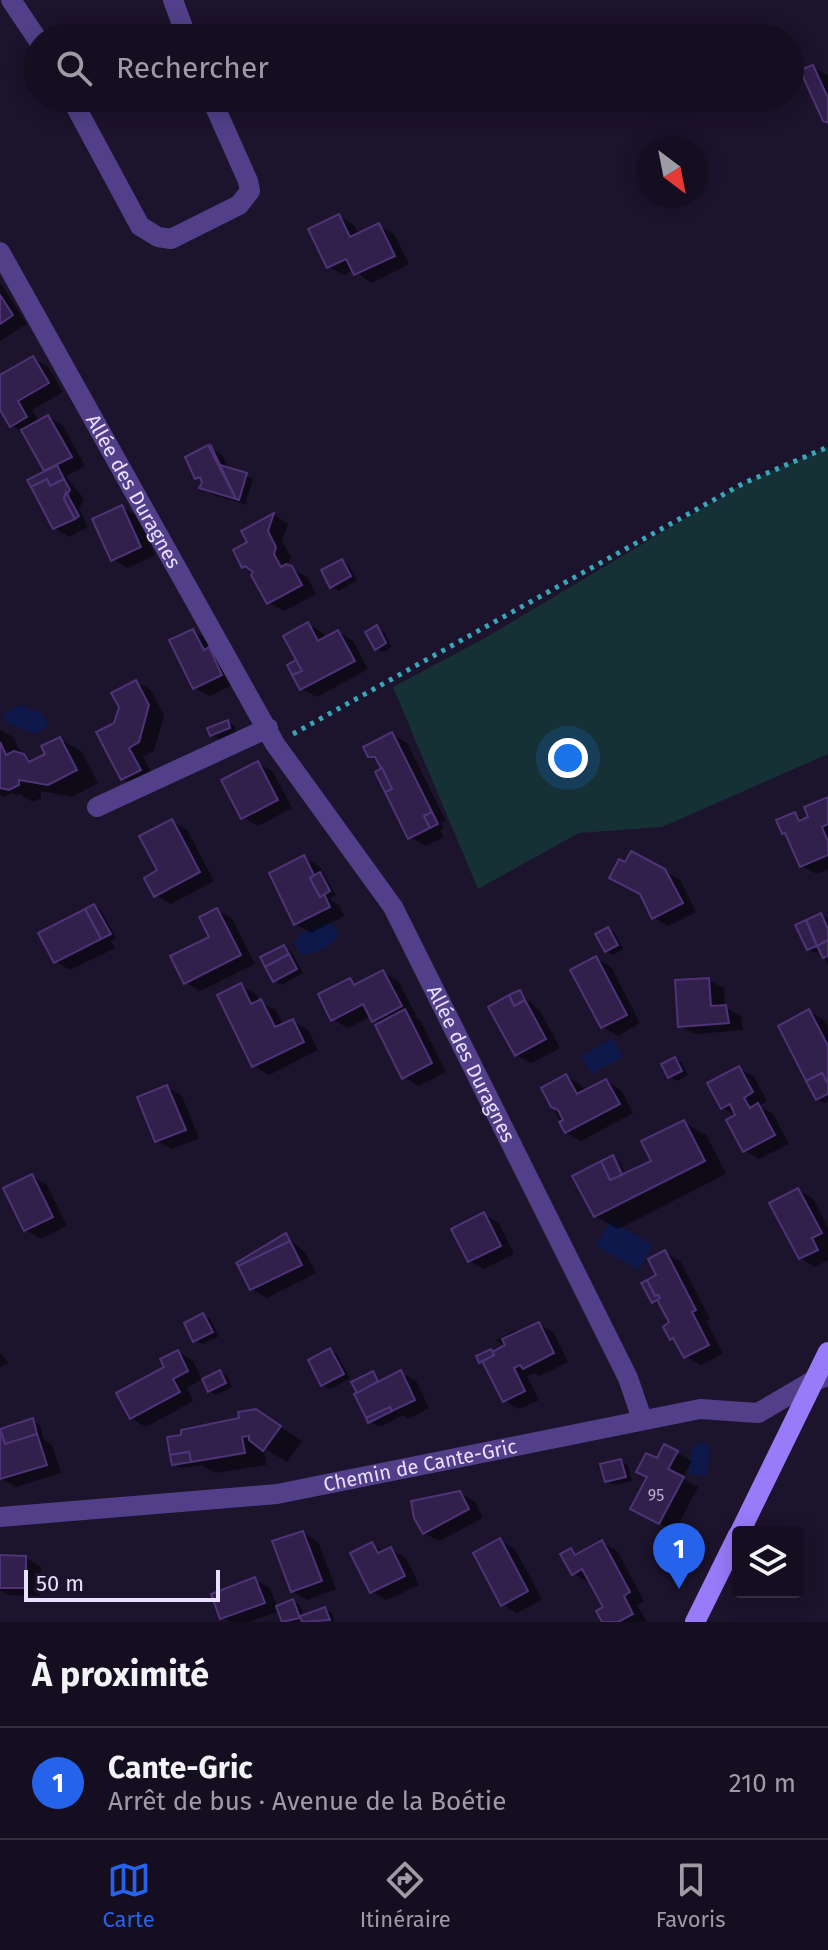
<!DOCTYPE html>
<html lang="fr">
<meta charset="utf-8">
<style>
:root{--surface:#150e21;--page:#221c2e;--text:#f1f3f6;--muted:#9d9ca5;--line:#342e3f;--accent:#2563eb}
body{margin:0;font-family:"Fira Sans",sans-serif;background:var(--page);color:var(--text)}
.controls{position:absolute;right:24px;bottom:24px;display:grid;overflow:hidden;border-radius:8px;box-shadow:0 4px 20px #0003}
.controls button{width:72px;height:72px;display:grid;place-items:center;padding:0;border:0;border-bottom:2px solid var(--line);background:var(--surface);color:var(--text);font:40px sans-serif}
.compass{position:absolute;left:636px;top:136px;width:72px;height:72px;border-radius:50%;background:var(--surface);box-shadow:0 4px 20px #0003;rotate:148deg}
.scale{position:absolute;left:24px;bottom:20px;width:196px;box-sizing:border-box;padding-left:8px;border:4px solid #e9dffe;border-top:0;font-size:22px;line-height:28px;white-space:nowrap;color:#e9dffe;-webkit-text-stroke:6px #1c132c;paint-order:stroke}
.you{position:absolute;left:568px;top:758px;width:28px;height:28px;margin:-20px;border:6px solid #fff;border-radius:50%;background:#1a73e8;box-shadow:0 0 0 12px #1a73e833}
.badge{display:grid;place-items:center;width:52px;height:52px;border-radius:50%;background:var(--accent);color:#fff;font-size:26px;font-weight:700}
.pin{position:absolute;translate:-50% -66px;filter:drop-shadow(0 2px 4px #0008)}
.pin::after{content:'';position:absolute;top:42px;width:28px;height:24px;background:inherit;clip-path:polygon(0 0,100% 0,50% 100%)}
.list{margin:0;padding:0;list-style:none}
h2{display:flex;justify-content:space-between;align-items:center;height:104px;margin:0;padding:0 32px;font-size:34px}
h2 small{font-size:26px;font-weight:400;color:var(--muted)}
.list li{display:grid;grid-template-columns:52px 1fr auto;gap:24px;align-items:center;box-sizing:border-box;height:112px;padding:0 32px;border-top:2px solid var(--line)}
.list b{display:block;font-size:30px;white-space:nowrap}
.list p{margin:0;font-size:26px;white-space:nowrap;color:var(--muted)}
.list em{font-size:26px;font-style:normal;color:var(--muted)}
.icon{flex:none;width:44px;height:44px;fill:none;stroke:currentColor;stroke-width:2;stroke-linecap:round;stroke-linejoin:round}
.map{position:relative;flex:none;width:828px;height:1622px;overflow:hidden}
.search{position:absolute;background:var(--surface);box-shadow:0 4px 20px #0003;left:24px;right:24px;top:24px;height:88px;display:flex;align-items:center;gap:20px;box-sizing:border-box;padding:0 28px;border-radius:44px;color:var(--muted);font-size:30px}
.sheet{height:216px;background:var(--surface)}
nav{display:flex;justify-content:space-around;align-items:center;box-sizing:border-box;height:112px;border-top:2px solid var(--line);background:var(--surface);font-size:22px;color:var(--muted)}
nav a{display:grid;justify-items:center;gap:4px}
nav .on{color:var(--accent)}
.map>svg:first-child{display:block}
</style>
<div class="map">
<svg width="828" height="1622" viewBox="0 0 828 1622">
<rect width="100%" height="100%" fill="#1c132c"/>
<!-- green -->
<path fill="#163136" d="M828 447V754L662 827 579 833 478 889 393 687 485 638 744 483Z"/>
<!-- water -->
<g fill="#0e184a">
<path d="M20 705 44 715 48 726 35 734 6 722 2 715Z"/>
<path d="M322 923 333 924 339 935C329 948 316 955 300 954L294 943 301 934Z"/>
<path d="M613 1038 623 1057 591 1074 581 1056Z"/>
<path d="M610 1221 653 1245 639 1270 596 1246Z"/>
<path d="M702 1442 711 1447 706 1476 688 1474 692 1448Z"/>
</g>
<!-- shadow -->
<g fill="#0007" fill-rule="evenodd">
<path d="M813 67 828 76V122Z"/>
<path d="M339 216 354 225 359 235 379 226 394 234 409 264 371 283 354 270 344 275 329 267Z"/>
<path d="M0 283 27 324 0 341Z"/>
<path d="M33 358 48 367 63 392 32 410 39 422 48 417 63 426 85 466 66 476 84 499 79 509 88 527 69 537 54 528 48 472 24 433 11 425 0 406V378Z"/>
<path d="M208 447 223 456 230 470 253 479 246 501 248 505 216 496 202 487 203 481 197 477Z"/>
<path d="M122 507 137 516 155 555 128 568 113 559Z"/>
<path d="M274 515 288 524 282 541 291 557 288 564 290 568 307 577 316 594 284 611 269 603 255 572 244 566 250 543 244 531Z"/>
<path d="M342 561 349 565 357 580 339 591 332 587Z"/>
<path d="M308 624 323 633 326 639 338 632 353 641 368 669 317 697 302 689 296 662 301 665Z"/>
<path d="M377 628 384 632 392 647 383 652 376 648Z"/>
<path d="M193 631 208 639 236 683 210 696 194 688Z"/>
<path d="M136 682 151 690 164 715 154 751 143 756 155 779 138 788 123 779 115 724Z"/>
<path d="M228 722 235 726 236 732 219 739 212 735Z"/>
<path d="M0 730 13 737 22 755 34 762 48 755 60 739 82 752 98 783 72 797 41 791V798L33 802 18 793V796L12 793 3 797 0 795Z"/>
<path d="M392 734 407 743 446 821 441 823 443 828 440 830 444 837 425 846 410 837 380 762 369 756Z"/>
<path d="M258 763 273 772 292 808 258 826 243 817Z"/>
<path d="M828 799V869L817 874 802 866 789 836 784 833 795 814 806 820Z"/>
<path d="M172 821 187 830 214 881 171 904 156 895Z"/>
<path d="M632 853 680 880 696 912 668 926 653 917 626 864Z"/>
<path d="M304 858 319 866 336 895 330 898 332 901 339 905 344 916 311 933 296 924Z"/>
<path d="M94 906 101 910 116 938 111 941 115 948 70 970 55 961Z"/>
<path d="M217 910 232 919 255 964 200 991 185 982 211 938Z"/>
<path d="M821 915 828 920V965L821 950 815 953 808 949Z"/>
<path d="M608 929 615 933 623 949 613 955 606 951Z"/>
<path d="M284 947 291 951 303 973 281 985 274 980Z"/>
<path d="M596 958 611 967 640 1023 618 1036 603 1027Z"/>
<path d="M383 972 398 981 416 1015 413 1016 420 1020 446 1072 419 1086 404 1077 380 1024 371 1016 348 1028 333 1019 350 980 358 985Z"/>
<path d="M708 980 724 988 725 1007 741 1016 743 1030 695 1034 680 1026Z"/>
<path d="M241 986 256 994 259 1002 276 1010 284 1026 293 1021 308 1030 318 1050 269 1075 254 1066Z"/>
<path d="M519 992 540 1011 560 1048 531 1063 516 1055Z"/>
<path d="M809 1011 824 1020 828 1027V1101L824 1103 817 1099Z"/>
<path d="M675 1059 682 1063 688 1075 677 1081 670 1077Z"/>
<path d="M739 1068 754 1077 767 1101 759 1106 773 1114 789 1144 759 1159 744 1150 737 1116 723 1108Z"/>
<path d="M566 1076 581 1085 585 1092 606 1081 621 1090 633 1113 581 1141 566 1132 544 1089Z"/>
<path d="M167 1087 182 1096 199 1138 172 1149 157 1141Z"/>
<path d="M683 1122 706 1135 726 1174 618 1229 595 1216 613 1157 620 1161 626 1175 654 1162ZM613 1160H618L628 1181 624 1183Z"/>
<path d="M32 1176 47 1185 67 1226 41 1239 26 1230Z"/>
<path d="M798 1190 813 1199 828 1228V1260L815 1267 800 1258Z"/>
<path d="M484 1215 499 1223 514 1254 484 1269 469 1261Z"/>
<path d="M286 1236 305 1252 316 1273 267 1298 252 1289Z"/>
<path d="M665 1253 680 1261 710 1319 706 1321 723 1354 701 1365 686 1356 678 1342 671 1338 672 1323 660 1306 654 1302Z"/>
<path d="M203 1315 210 1319 219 1336 202 1344 195 1340Z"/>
<path d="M539 1324 554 1333 568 1362 539 1376 534 1373 527 1376 539 1400 519 1409 504 1400 486 1364 481 1361 506 1347 496 1340 516 1330 521 1333Z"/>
<path d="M330 1350 337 1354 350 1378 330 1389 323 1385Z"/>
<path d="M178 1352 193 1361 202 1379 187 1388 193 1401 146 1427 131 1418Z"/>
<path d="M0 1353 9 1363 0 1367Z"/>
<path d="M220 1372 227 1376 232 1387 216 1395 210 1391Z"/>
<path d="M401 1372 416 1381 429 1408 408 1419 403 1415 382 1426H377L370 1421 356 1395 372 1373 382 1382Z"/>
<path d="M256 1411 302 1441 287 1462 264 1448 266 1465 215 1473 202 1465 181 1468 174 1464 184 1436 194 1427 241 1419Z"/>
<path d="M33 1421 40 1425 44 1440 52 1445 61 1473 16 1487 1 1478 0 1475V1431Z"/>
<path d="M665 1446 692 1461 682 1478 698 1487 675 1531 647 1517 657 1461Z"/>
<path d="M621 1461 628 1465 632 1481 614 1485 606 1481Z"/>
<path d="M460 1493 475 1502 483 1518 439 1541 424 1533Z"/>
<path d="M303 1533 318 1542 336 1589 307 1600 292 1591Z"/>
<path d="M500 1540 515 1549 542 1599 517 1613 502 1604Z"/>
<path d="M602 1543 617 1551 644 1601 637 1605 647 1622H604L606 1608 591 1581 588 1582 573 1573 571 1550 579 1555Z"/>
<path d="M372 1545 385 1552 391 1550 406 1558 419 1585 386 1600 371 1591Z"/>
<path d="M0 1557 26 1558 41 1567 40 1596 9 1595 0 1590Z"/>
<path d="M255 1580 270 1588 277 1607 293 1601 300 1605 304 1616 325 1609 332 1613 335 1622H285L280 1611 248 1622H230L221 1617Z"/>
</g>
<!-- building -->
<g fill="#32204c" stroke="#4e3377" stroke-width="2">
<path d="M813 65 828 98V123L823 121 800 70Z"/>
<path d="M339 214 350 237 379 223 395 256 354 275 346 259 327 268 308 229Z"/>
<path d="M0 295 13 315 0 324Z"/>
<path d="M33 356 49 383 18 401 27 417 10 427 0 410V375Z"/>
<path d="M48 415 72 457 44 471 21 430Z"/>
<path d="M210 444 220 465 247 473 239 500 236 499Z"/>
<path d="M208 445 236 499 199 488 202 483 200 477 195 479 185 457Z"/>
<path d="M57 465 64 479 50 486 47 479 31 487 27 480Z"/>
<path d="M47 479 50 486 64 479 70 490 64 499 75 519 53 529 31 487Z"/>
<path d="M66 492 79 516 75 519 64 499Z"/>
<path d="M122 505 141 547 111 561 92 519Z"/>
<path d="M274 513 268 531 276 547 274 554 281 567 286 564 292 566 302 585 267 604 251 575 253 572 245 566 242 568 233 550 247 542 241 531Z"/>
<path d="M342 559 351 576 330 588 321 570Z"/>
<path d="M308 622 318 641 338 630 355 661 300 690 292 675 302 671 283 636Z"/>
<path d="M377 625 386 643 375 650 365 632Z"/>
<path d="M193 629 204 650 209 647 222 675 193 689 169 640Z"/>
<path d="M296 660 302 671 292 675 287 665Z"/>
<path d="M136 680 149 705 139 742 129 748 141 770 121 780 96 732 114 723 119 707 111 693Z"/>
<path d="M228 720 230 728 210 736 207 728Z"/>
<path d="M392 732 432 812 424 816 430 828 408 839 385 792 392 789 375 757H368L363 747Z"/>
<path d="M60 737 77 770 48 785 19 780V785L9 790 0 788V742L6 755 14 751 24 754 29 762 45 754 41 746Z"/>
<path d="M258 761 278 800 241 819 221 780Z"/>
<path d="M382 768 392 789 385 792 375 772Z"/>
<path d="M828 797V824L822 827 828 842V855L800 867 785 833 782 834 776 820 795 812 799 821 808 817 804 807Z"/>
<path d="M432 812 438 824 430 828 424 816Z"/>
<path d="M172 819 200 872 154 897 144 878 157 870 139 836Z"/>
<path d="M631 851 665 869 683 903 652 919 640 894 609 878 619 859 625 862Z"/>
<path d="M304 855 314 875 310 878 320 897 324 894 330 907 294 925 269 873Z"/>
<path d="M320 872 330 891 320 897 310 878Z"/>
<path d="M94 904 111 934 101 939 85 909Z"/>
<path d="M217 908 241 955 184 984 170 956 209 937 199 917Z"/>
<path d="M85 909 101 939 54 963 38 933Z"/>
<path d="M821 913 828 929V940L817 946 806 920Z"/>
<path d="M806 920 817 946 807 950 795 925Z"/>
<path d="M608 927 618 945 605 952 595 934Z"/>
<path d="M828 940V956L823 958 817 946Z"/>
<path d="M284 945 289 954 265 967 260 957Z"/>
<path d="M289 954 297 969 273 982 265 967Z"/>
<path d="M596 956 627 1015 601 1028 570 970Z"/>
<path d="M383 970 402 1006 372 1022 363 1004 331 1021 318 994 350 978 354 985Z"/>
<path d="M709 978 711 1006 726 1005 729 1023 678 1027 675 980Z"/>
<path d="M241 983 251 1004 261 999 275 1027 293 1019 304 1042 252 1067 217 995Z"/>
<path d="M520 990 525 1000 514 1006 509 995Z"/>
<path d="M509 995 514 1006 525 1000 546 1039 515 1056 488 1007Z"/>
<path d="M405 1009 432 1063 402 1079 375 1025Z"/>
<path d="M809 1009 828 1046V1084L822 1073 806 1081 778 1026Z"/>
<path d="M675 1057 682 1071 668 1078 661 1064Z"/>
<path d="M739 1066 753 1092 744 1098 750 1108 758 1103 775 1135 743 1152 726 1120 735 1115 730 1104 721 1109 707 1083Z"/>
<path d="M822 1073 828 1084V1094L816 1100 806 1081Z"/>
<path d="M566 1074 577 1094 606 1079 620 1104 565 1133 559 1122 563 1120 558 1110 551 1107 541 1088Z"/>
<path d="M167 1085 186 1130 155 1142 137 1097Z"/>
<path d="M684 1120 705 1161 594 1217 572 1176 601 1161 610 1180 651 1161 641 1141Z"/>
<path d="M613 1155 622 1175 610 1180 601 1161Z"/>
<path d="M32 1174 53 1217 24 1231 3 1188Z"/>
<path d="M798 1188 822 1233 812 1238 818 1250 799 1259 769 1203Z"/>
<path d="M484 1212 501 1246 468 1262 451 1229Z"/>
<path d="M286 1233 290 1241 238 1266 236 1263Z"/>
<path d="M290 1241 302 1265 250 1290 238 1266Z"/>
<path d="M665 1250 696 1310 692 1312 709 1345 684 1358 673 1338 670 1340 663 1327 669 1322 657 1300 660 1298 658 1295 655 1296 647 1280 656 1275 648 1259Z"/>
<path d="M647 1280 655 1296 658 1295 660 1298 652 1303 641 1283Z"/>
<path d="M203 1313 213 1332 193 1342 184 1323Z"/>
<path d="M539 1322 554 1353 523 1369 520 1365 514 1368 525 1391 503 1402 482 1361 494 1355 492 1352 505 1345 502 1339Z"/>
<path d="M330 1348 344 1374 321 1386 308 1360Z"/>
<path d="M491 1349 494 1355 479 1363 476 1356Z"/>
<path d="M178 1350 188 1371 173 1379 180 1392 130 1419 116 1393 164 1367 160 1359Z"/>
<path d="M220 1370 226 1383 208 1392 202 1379Z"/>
<path d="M401 1370 415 1400 392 1411 390 1407 366 1418 354 1394Z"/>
<path d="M373 1371 378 1381 357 1393 351 1382Z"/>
<path d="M390 1407 392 1411 368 1423 366 1418Z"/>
<path d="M256 1409 281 1426 263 1451 249 1440V1436L242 1437 245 1453 191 1462 189 1452 170 1455 167 1437 181 1435V1430L239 1418 238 1412Z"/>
<path d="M33 1418 37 1434 5 1444 0 1429Z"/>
<path d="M0 1429 5 1444 37 1434 47 1465 0 1479Z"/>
<path d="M664 1444 678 1451 668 1469 684 1477 659 1524 630 1509 647 1477 636 1472 646 1453 657 1458Z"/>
<path d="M189 1452 191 1462 172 1465 170 1455Z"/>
<path d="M621 1459 626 1477 605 1482 600 1464Z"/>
<path d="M460 1491 469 1509 423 1534 414 1518 411 1501Z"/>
<path d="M303 1531 322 1581 291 1592 272 1541Z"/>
<path d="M500 1538 528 1591 501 1606 473 1553Z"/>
<path d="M602 1540 630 1592 624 1596 633 1614 618 1622H602L596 1611 603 1607 582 1569 572 1575 560 1554 571 1548 575 1555Z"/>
<path d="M372 1542 378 1553 391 1547 405 1576 370 1593 350 1553Z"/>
<path d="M0 1555 26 1556V1588H0Z"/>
<path d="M255 1577 265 1603 220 1619 211 1594Z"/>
<path d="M293 1599 300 1618 282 1622 276 1606Z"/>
<path d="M325 1607 330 1620 302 1622 300 1616Z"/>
</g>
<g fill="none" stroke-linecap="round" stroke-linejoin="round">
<!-- path -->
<path stroke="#37a8ba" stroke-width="5" stroke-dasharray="4 6" stroke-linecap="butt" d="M293 734 744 483 828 447"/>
<!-- minor -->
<g stroke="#514089" stroke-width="20">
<path d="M11 0 38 40"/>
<path d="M173 0 187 38"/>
<path d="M71 98 140 226 158 237 171 239 239 205 250 191 248 181 211 98"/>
<path id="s1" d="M0 252 275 744 393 907 628 1378 642 1419"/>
<path d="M97 807 268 728"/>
<path id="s2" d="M0 1517 277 1494 700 1409 758 1413 811 1382 828 1376"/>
</g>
<!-- secondary -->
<g stroke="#977bf9" stroke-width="20">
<path d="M740 1532 828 1352"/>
<path d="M695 1622 738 1535"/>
</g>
</g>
<g text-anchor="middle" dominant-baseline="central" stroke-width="6" stroke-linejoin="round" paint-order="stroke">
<!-- number labels -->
<g font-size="16" fill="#bbafd2">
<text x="656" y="1495">95</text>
</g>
<!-- street labels -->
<g font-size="20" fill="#e9dffe" stroke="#1c132c">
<text stroke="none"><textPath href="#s1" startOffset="274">Allée des Duragnes</textPath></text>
<text stroke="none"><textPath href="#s1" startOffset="940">Allée des Duragnes</textPath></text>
<text stroke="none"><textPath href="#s2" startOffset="424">Chemin de Cante-Gric</textPath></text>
</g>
</g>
</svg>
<div class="controls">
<button><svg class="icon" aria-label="layers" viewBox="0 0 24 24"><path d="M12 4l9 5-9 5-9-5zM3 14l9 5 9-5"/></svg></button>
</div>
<svg class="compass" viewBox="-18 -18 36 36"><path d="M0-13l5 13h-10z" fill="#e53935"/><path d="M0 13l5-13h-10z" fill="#9d9ca5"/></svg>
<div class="scale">50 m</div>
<div class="you"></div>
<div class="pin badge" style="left:679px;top:1589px">1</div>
<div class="search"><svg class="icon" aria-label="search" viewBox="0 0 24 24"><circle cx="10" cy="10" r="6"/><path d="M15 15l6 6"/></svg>Rechercher</div>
</div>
<section class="sheet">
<h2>À proximité<small></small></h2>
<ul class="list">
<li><span class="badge">1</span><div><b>Cante-Gric</b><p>Arrêt de bus · Avenue de la Boétie</p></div><em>210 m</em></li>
</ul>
</section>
<nav>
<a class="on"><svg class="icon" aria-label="map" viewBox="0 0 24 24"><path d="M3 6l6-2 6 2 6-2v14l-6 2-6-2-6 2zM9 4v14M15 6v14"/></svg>Carte</a>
<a><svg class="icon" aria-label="directions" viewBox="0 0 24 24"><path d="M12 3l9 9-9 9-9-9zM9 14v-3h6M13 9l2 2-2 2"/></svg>Itinéraire</a>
<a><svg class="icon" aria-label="saved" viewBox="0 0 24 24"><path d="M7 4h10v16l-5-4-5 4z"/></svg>Favoris</a>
</nav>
